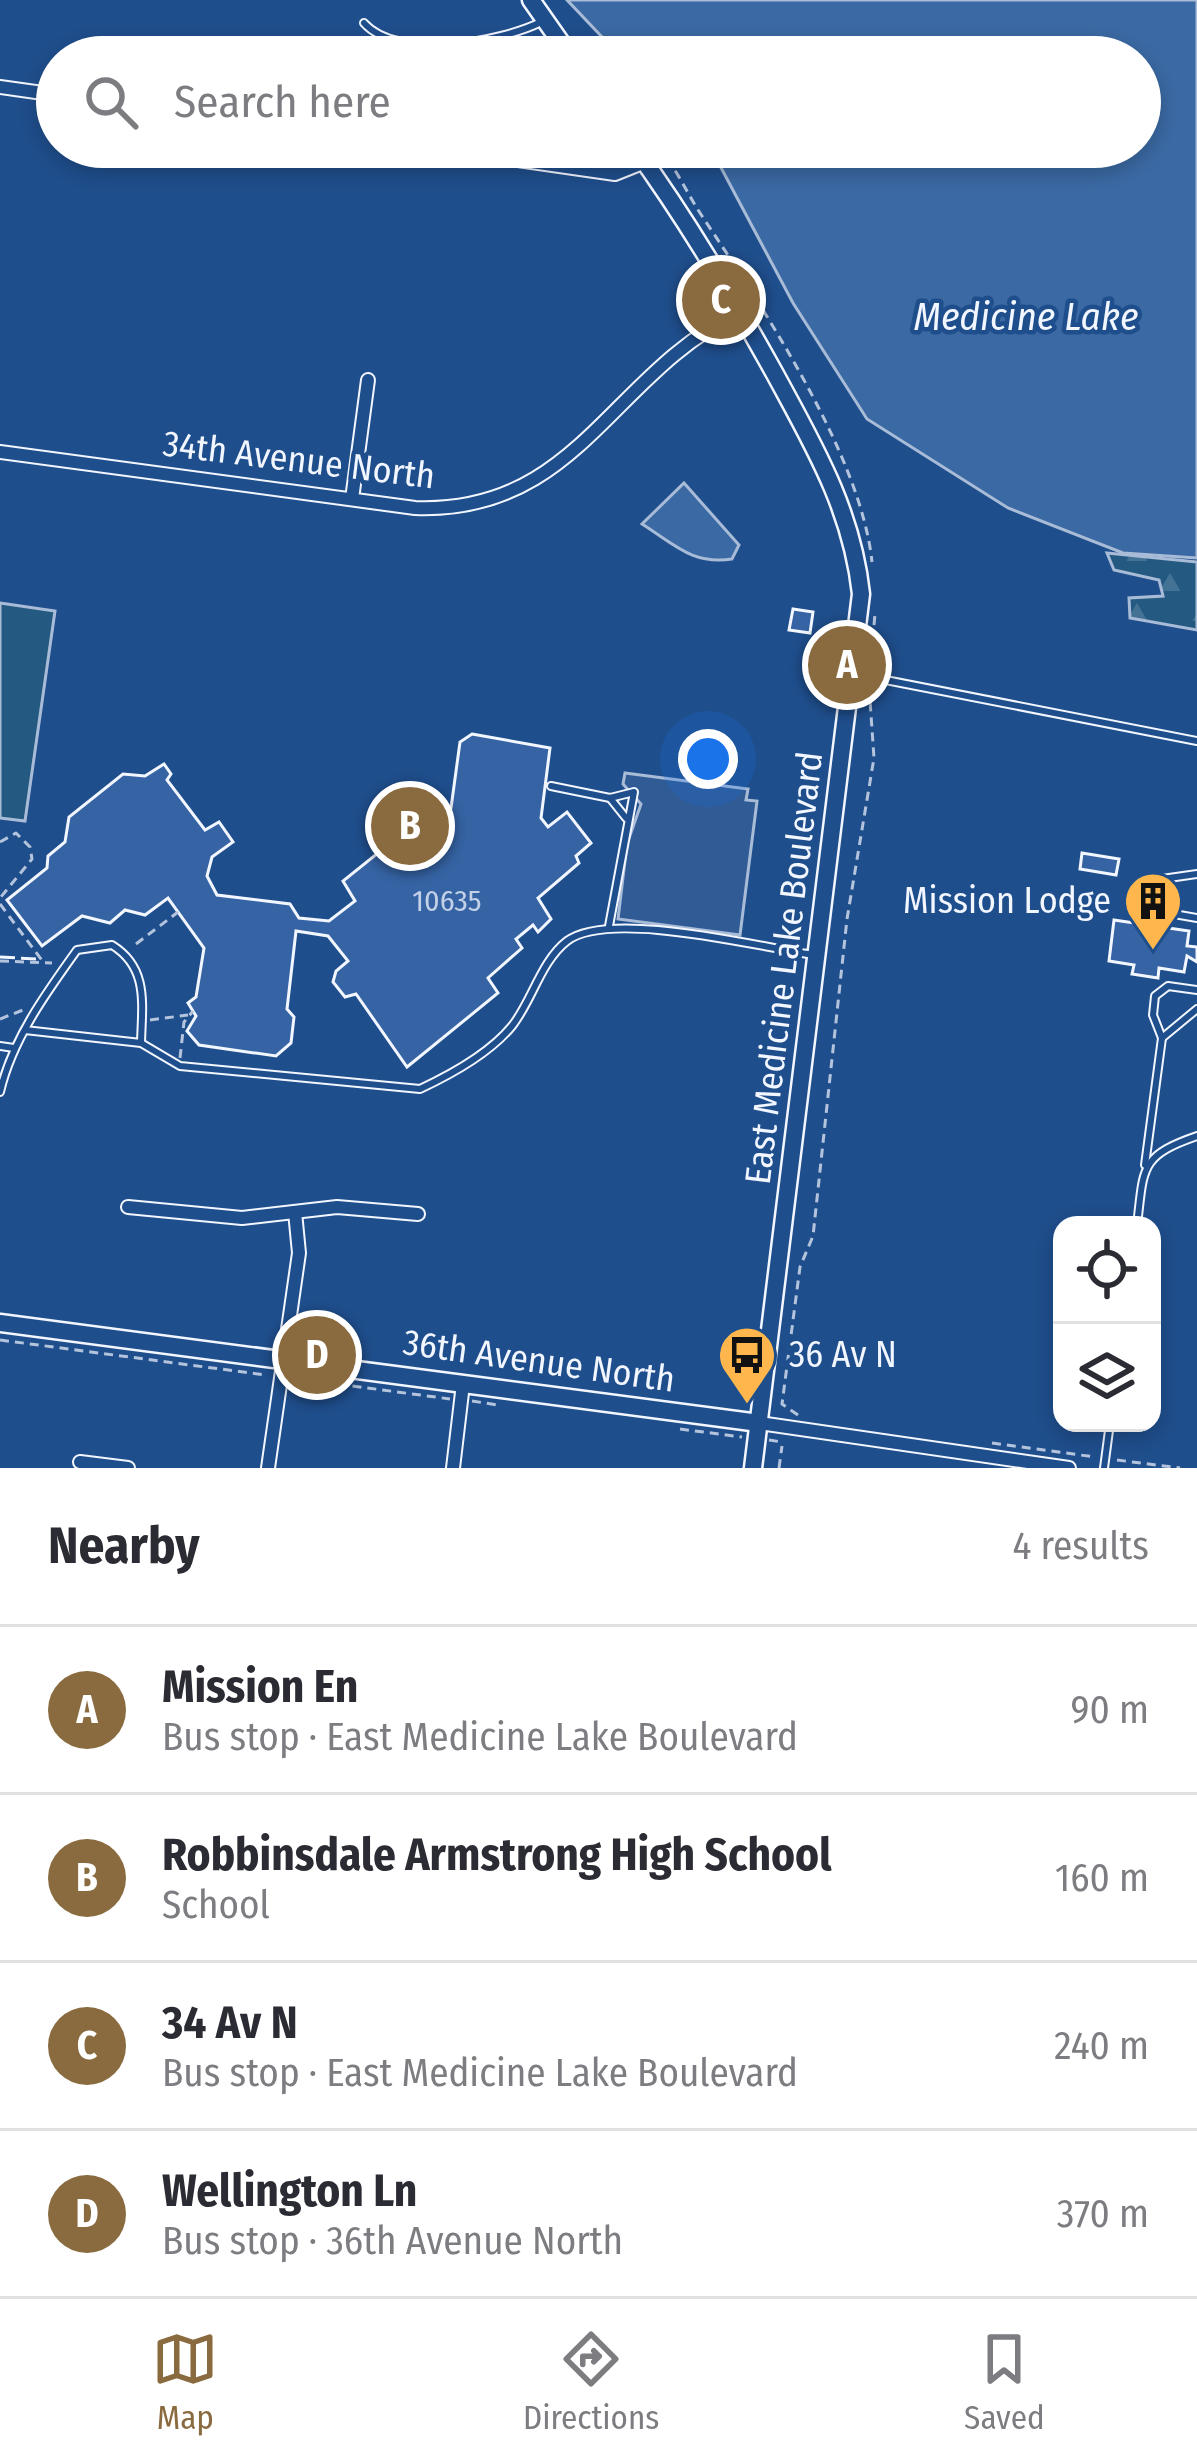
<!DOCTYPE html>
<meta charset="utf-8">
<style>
:root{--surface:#fff;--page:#f7f7f7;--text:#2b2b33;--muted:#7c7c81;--line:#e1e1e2;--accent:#8a6a3f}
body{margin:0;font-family:"Fira Sans Condensed",sans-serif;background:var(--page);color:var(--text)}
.controls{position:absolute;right:36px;bottom:36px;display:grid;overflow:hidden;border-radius:24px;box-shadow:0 6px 18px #0003}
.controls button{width:108px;height:108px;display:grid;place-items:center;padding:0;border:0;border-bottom:3px solid var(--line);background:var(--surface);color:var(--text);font:60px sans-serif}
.you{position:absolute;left:708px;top:759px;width:42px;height:42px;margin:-30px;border:9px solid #fff;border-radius:50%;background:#1a73e8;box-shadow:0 0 0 18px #1a73e833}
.badge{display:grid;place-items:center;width:78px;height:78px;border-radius:50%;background:var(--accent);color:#fff;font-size:39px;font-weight:700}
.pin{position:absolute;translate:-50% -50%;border:6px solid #fff;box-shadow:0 3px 12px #0006}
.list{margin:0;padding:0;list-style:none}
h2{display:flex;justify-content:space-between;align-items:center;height:156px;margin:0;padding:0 48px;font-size:51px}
h2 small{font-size:39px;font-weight:400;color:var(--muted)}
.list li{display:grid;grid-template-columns:78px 1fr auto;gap:36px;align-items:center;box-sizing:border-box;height:168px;padding:0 48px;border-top:3px solid var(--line)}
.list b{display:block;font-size:45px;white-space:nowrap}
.list p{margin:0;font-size:39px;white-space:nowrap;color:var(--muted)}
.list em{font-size:39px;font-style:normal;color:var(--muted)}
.icon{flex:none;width:66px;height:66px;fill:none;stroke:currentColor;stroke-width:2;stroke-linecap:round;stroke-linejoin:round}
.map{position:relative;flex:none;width:1197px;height:1468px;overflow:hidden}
.search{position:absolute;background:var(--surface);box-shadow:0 6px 18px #0003;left:36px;right:36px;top:36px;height:132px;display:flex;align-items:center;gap:30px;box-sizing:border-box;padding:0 42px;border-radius:66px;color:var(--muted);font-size:45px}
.sheet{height:828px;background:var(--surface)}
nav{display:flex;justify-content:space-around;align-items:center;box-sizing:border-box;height:168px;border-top:3px solid var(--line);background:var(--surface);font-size:33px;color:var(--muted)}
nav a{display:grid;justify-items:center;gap:6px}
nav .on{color:var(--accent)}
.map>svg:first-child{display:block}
</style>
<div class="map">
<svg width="1197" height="1468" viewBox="0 0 1197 1468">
<defs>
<pattern id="forest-firs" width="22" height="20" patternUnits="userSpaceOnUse" patternTransform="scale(3)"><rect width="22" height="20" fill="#245a82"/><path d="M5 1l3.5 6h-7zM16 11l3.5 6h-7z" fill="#447295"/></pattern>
</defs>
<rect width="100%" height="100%" fill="#1f4e8c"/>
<!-- forest -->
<path fill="url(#forest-firs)" stroke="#a8bbd7" stroke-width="3" d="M1107 553 1197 562V630L1130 618 1129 598 1163 596 1159 580 1114 570Z"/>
<!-- pitch -->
<path fill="#245a82" stroke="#a8bbd7" stroke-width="3" d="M0 603 55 611 25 821 0 818Z"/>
<!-- parking -->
<path fill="#305b95" stroke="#a8bbd7" stroke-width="3" d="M625 773 748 789 746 800 757 801 740 935 618 919 627 844 641 804 623 784Z"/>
<!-- water -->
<g fill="#3b69a3" stroke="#a8bbd7" stroke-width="3">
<path d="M567 0H1197V558L1123 553 1008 508 867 419 793 303 710 147H1140V57H621Z"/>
<path d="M684 483 739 545 732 559C692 565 674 544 642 524Z"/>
</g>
<!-- building -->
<g fill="#3563a3" stroke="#f2f6ff" stroke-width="3">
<path d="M793 609 813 612 810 633 789 630Z"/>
<path d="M472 734 550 748 541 818 548 827 567 812 591 843 576 856 579 863 538 898 551 919 538 932 533 925 516 939 522 948 488 978 498 993 407 1067 356 994 345 997 333 982 336 971 348 961 328 936 296 931 287 1009 294 1017 291 1043 276 1056 199 1045 187 1031 196 1016 188 1003 196 997 204 948 168 898 145 915 125 910 110 923 82 916 42 946 7 900 47 868 48 856 65 842 69 817 123 774 145 776 164 764 171 774 167 780 205 830 219 822 233 842 212 857 207 876 217 895 290 904 299 918 329 921 355 901 343 881 409 828 433 829 437 815 451 808 460 742Z"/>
<path d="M1082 853 1119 859 1116 875 1080 869Z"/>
<path d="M1114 920 1189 931 1187 946 1197 947V962L1187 956 1184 972 1159 968 1158 978 1132 974 1134 965 1109 961Z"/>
</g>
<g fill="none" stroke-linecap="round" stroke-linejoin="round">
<defs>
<g id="lane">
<path d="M364 23C398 61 501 42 541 22"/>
<path d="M855 674 1197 741"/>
<path d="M551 786 610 798 634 792 609 926"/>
<path d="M610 798 626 818"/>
<path d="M1197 874 1162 879 1157 911 1197 918"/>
<path d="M1162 1038 1153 1015 1155 996 1168 986 1197 990"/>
<path d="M141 1043 180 1066 420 1089C450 1075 490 1053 512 1026 532 1001 541 961 567 941 609 909 760 947 814 955"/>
<path d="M0 1046 14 1048"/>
<path d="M0 1092C12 1040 46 993 77 950L112 945C149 968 142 1004 141 1043L25 1030"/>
<path d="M1145 1165 1162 1038 1197 1009"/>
<path d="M1137 1225C1144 1168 1139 1156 1197 1136"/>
<path d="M1104 1468 1110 1423"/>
</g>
<g id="street">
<path d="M0 87 57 95"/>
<path d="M427 147 615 174 645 162"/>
<path d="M0 452 415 508C579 514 612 371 741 312"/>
<path d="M352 499 368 380"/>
<path d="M128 1207 242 1218 337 1207 418 1214"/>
<path d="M759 1423 1069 1468"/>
<path d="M80 1462 128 1468"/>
<path d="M268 1468 299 1253 295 1212"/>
<path d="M453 1468 463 1384"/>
</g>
<g id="secondary">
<path d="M531 0 571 57"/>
<path d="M634 147C687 220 731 295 775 374 814 446 852 510 861 594L753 1468"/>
<path d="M0 1323 759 1423"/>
</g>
</defs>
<!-- lane casing -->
<use href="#lane" stroke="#f2f6ff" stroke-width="10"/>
<!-- street casing -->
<use href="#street" stroke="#f2f6ff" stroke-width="16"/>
<!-- secondary casing -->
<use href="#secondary" stroke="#f2f6ff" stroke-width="21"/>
<!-- path -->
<g stroke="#b3c4dc" stroke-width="3" stroke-dasharray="9 6" stroke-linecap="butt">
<path d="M657 147C677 168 686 192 702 216 762 306 861 455 872 562"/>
<path d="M870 670 875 614"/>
<path d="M0 842 16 833 30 847 32 859 0 898"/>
<path d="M0 904 44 963"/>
<path d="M136 944 178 912"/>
<path d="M0 961 52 963"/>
<path d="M0 1019 23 1010"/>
<path d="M150 1020 188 1015"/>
<path d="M180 1058 184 1022 193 1011"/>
<path d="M0 1340 266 1375"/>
<path d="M293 1378 450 1399"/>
<path d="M472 1401 498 1405"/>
<path d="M798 1415 782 1404 800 1267 813 1236 847 919 874 758 869 686"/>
<path d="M680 1429 742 1437"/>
<path d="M769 1440 782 1442"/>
<path d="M992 1443 1095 1457"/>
<path d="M1117 1460 1180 1468"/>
<path d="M779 1468 782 1446"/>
</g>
<!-- lane -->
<use href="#lane" stroke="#1f4e8c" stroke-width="6"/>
<!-- street -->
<use href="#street" stroke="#1f4e8c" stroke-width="12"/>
<!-- secondary -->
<use href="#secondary" stroke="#1f4e8c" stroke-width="16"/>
<!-- fence -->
<path stroke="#f2f6ff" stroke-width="3" stroke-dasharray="15 6" stroke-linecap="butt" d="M0 957 36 959"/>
</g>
<!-- icons -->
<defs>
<symbol id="building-pin" viewBox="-11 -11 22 30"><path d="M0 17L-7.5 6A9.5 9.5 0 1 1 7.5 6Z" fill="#ffb74d" stroke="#1f4e8c"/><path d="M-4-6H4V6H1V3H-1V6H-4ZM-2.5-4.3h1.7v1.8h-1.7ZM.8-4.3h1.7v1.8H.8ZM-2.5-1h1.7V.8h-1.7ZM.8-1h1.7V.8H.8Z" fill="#111"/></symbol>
<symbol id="bus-pin" viewBox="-11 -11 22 30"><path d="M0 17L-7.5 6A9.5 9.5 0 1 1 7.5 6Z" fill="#ffb74d" stroke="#1f4e8c"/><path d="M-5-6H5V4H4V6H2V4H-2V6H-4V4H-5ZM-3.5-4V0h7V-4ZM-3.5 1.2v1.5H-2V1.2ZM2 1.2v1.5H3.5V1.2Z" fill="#111"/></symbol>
</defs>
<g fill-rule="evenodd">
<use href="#building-pin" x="1120" y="868" width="66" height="90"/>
<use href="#bus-pin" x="714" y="1322" width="66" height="90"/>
</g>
<g text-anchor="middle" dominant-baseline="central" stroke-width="9" stroke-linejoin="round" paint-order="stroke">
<!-- number labels -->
<g font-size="30" fill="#c3d1e8">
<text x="447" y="901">10635</text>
</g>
<!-- street labels -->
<g font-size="36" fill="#f2f6ff" stroke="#1f4e8c">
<text transform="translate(299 460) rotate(7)">34th Avenue North</text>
<text transform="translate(784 968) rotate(-83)">East Medicine Lake Boulevard</text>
<text transform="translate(539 1361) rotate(8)">36th Avenue North</text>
</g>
<!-- poi labels -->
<g font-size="36" fill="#f2f6ff" stroke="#1f4e8c" text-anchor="end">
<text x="1111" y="901">Mission Lodge</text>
<text x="789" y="1355" text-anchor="start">36 Av N</text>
</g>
<!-- water labels -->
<g font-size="39" font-style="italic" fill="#f2f6ff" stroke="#1f4e8c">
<text x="1026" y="317">Medicine Lake</text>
</g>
</g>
</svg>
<div class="controls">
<button><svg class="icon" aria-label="locate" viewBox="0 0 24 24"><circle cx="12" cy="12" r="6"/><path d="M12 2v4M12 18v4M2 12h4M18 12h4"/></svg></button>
<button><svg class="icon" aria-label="layers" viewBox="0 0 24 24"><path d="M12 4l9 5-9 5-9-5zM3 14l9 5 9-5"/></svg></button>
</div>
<div class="you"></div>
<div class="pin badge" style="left:847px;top:665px">A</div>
<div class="pin badge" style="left:410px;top:826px">B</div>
<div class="pin badge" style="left:721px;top:300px">C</div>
<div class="pin badge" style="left:317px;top:1355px">D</div>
<div class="search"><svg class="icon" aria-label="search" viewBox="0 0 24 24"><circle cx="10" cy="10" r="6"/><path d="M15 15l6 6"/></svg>Search here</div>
</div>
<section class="sheet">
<h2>Nearby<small>4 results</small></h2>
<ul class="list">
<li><span class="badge">A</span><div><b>Mission En</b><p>Bus stop · East Medicine Lake Boulevard</p></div><em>90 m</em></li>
<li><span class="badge">B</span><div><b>Robbinsdale Armstrong High School</b><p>School</p></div><em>160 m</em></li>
<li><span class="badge">C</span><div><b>34 Av N</b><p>Bus stop · East Medicine Lake Boulevard</p></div><em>240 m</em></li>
<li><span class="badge">D</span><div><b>Wellington Ln</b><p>Bus stop · 36th Avenue North</p></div><em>370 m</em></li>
</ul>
</section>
<nav>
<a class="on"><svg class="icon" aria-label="map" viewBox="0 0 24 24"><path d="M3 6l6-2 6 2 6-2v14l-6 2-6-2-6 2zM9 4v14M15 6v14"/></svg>Map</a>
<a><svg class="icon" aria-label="directions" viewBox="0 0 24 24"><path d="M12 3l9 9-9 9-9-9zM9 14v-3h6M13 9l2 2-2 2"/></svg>Directions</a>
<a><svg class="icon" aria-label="saved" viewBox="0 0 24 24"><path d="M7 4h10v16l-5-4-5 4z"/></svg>Saved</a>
</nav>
